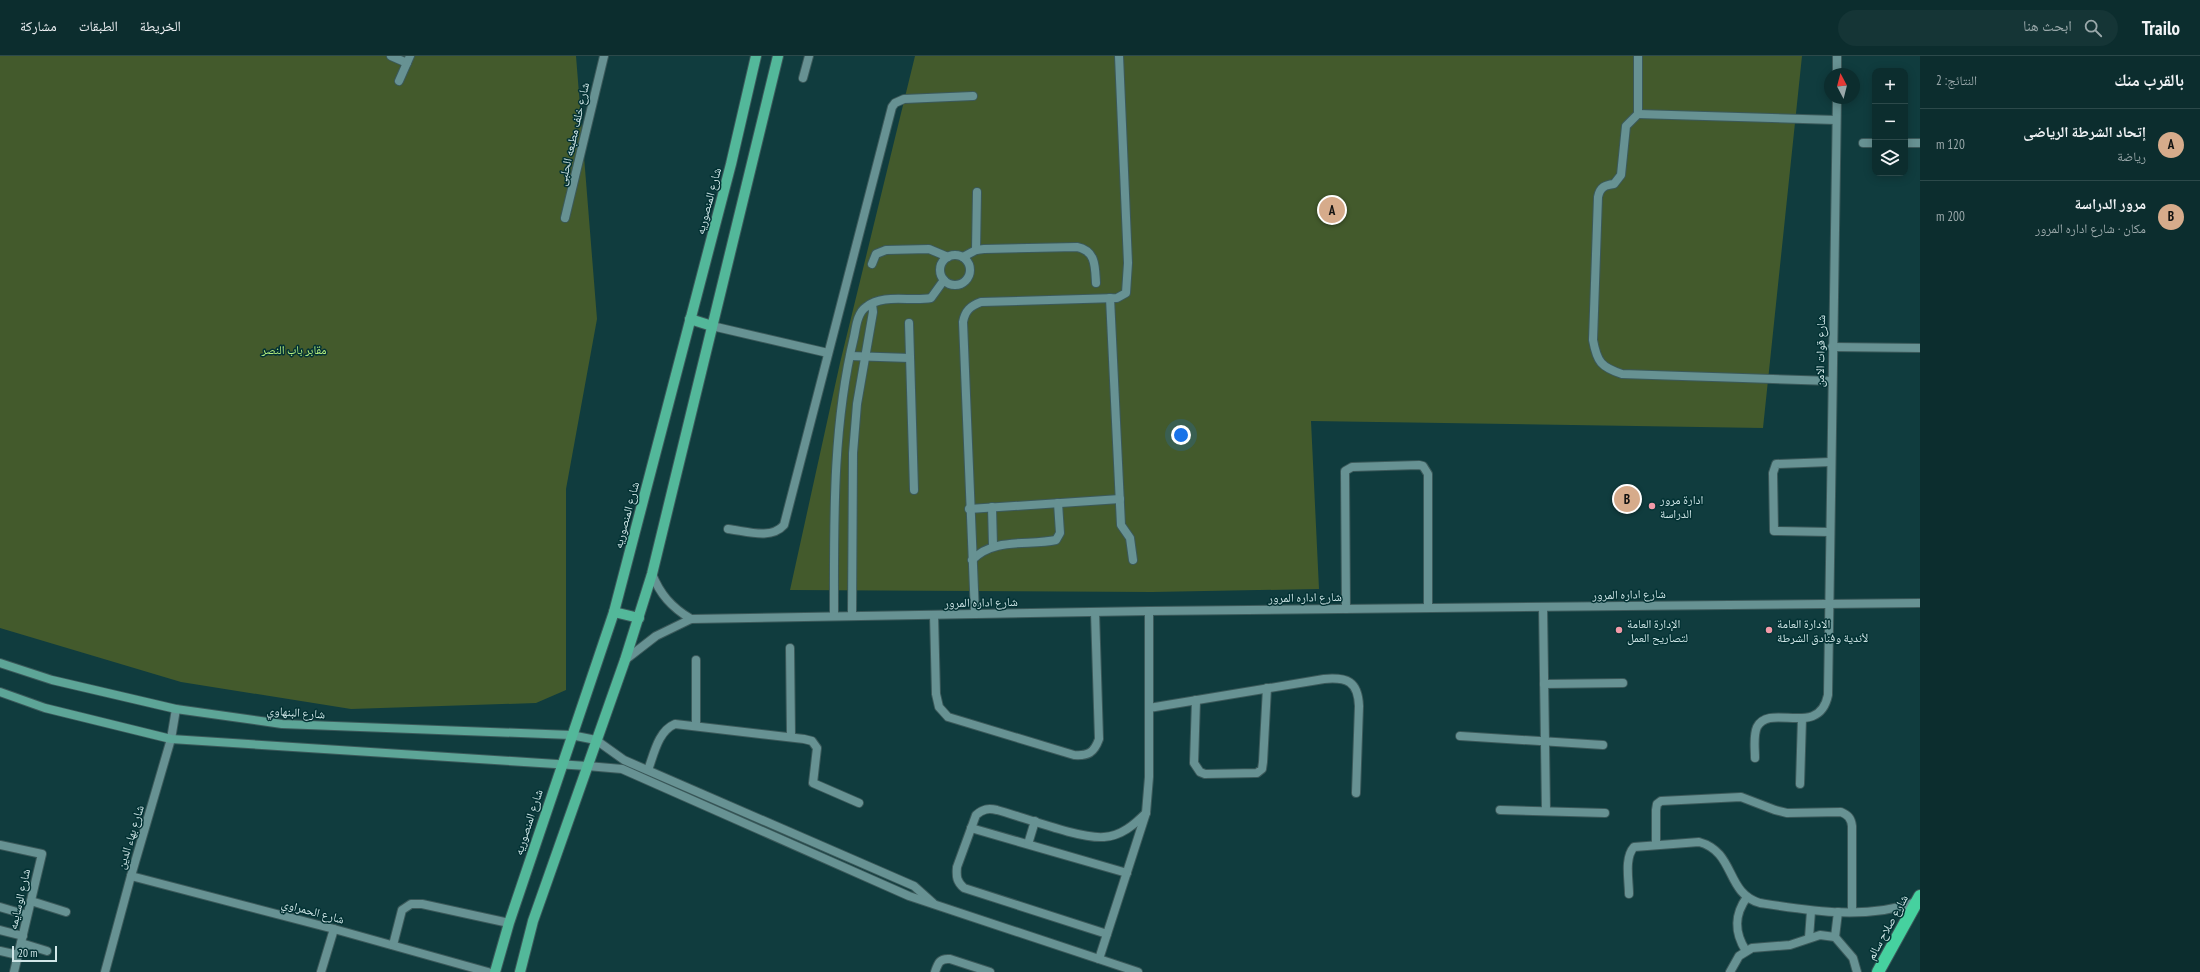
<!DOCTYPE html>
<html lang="ar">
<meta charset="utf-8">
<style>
:root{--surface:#0c2d2e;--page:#153536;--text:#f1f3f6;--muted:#9aa8aa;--line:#2c494a;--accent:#d6ab8b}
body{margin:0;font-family:"PT Sans Narrow","Noto Naskh Arabic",sans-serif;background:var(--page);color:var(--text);direction:rtl}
.controls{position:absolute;right:12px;top:12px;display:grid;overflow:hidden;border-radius:8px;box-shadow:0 2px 10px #0003}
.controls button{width:36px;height:36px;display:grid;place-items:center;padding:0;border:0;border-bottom:1px solid var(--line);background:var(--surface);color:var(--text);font:20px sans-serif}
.compass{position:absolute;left:1824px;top:12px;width:36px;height:36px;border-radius:50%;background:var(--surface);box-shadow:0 2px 10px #0003;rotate:353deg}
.scale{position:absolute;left:12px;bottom:10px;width:45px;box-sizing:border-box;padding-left:4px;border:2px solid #d1e7e8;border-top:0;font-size:11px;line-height:14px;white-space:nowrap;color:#d1e7e8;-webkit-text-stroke:3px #033234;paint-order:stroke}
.you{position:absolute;left:1181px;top:379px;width:14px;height:14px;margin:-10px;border:3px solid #fff;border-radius:50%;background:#1a73e8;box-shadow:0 0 0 6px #1a73e833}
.badge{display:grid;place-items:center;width:26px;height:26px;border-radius:50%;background:var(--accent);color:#111;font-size:13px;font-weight:700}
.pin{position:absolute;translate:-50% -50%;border:2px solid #fff;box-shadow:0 1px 4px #0006}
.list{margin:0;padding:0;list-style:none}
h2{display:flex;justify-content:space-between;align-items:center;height:52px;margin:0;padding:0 16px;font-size:17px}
h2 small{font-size:13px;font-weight:400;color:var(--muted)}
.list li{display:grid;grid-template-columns:26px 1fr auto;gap:12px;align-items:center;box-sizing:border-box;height:72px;padding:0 16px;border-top:1px solid var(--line)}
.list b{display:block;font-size:15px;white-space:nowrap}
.list p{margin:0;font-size:13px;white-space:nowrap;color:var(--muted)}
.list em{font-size:13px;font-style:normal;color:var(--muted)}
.icon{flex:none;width:22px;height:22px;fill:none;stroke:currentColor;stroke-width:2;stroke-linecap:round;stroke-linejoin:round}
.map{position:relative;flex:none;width:1920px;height:916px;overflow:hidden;direction:ltr}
header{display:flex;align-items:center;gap:24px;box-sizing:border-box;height:56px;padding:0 20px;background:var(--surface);border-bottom:1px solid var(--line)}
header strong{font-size:19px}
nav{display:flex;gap:22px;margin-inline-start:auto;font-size:14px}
.search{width:280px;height:36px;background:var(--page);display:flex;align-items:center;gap:10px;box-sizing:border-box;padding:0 14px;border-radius:22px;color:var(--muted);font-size:15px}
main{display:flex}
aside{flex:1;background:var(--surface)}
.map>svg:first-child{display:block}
</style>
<header>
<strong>Trailo</strong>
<div class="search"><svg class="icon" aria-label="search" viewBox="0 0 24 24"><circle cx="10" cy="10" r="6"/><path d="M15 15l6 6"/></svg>ابحث هنا</div>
<nav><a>الخريطة</a><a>الطبقات</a><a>مشاركة</a></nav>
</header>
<main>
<aside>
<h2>بالقرب منك<small>النتائج: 2</small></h2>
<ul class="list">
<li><span class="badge">A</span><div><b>إتحاد الشرطة الرياضى</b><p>رياضة</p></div><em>120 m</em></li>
<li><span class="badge">B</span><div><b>مرور الدراسة</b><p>مكان · شارع اداره المرور</p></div><em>200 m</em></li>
</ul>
</aside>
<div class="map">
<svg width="1920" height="916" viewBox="0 0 1920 916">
<rect width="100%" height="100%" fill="#103c3e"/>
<!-- green -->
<g fill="#435a2c">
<path d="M0 0H576L597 263 566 433V634L536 647 351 653 181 626 0 572Z"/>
<path d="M915 0H1802L1763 372 1311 365 1319 533 1152 536 790 534 840 307Z"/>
</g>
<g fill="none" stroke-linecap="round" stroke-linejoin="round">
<defs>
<g id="lane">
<path d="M1638 0V58L1626 70 1621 119 1614 128C1605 129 1600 131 1598 141L1593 284C1597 306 1601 311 1622 318L1832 325"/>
<path d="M1837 18V0"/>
<path d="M803 22 809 0"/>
<path d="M1638 58 1836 64"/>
<path d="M1863 87H1875"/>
<path d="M1905 87H1920"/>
<path d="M976 194 977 136"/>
<circle cx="955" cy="214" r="15"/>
<path d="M963 201 976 194 984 193 1077 191C1096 195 1095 210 1096 227"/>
<path d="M872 208 876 198 886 194 929 193 948 201"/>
<path d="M1110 242 1121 469 1130 482 1133 504"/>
<path d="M909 267 914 434"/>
<path d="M712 270 828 297"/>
<path d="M1832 291 1920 292"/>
<path d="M850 300 910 302"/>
<path d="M992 451 993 490"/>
<path d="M969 453 1120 443"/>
<path d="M728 473C746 475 771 484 784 469L892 51 895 47 904 43 973 40"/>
<path d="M1829 476 1774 475 1773 417 1776 408 1830 406"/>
<path d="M972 504C994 481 1028 490 1056 484L1060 477 1058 447"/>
<path d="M1543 551 1546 755"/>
<path d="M1346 553 1345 415 1352 411 1419 409 1423 410 1428 418V552"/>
<path d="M975 558 963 266C965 255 970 250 981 246L1117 242 1126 237 1128 207 1119 0"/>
<path d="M852 559 853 397 857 348 873 256 872 248"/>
<path d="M934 559 936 638 939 651 948 661 1074 699C1088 700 1094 697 1099 683L1095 556"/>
<path d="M834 560C834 468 832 372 854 281 856 272 857 257 866 251 883 237 911 246 931 242L944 224"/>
<path d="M790 592 791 681"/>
<path d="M696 604V670"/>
<path d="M1544 628 1623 627"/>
<path d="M1196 644 1194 707 1200 716 1205 718 1257 717 1262 713 1263 706 1267 632"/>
<path d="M1149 652 1324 623C1347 621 1358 625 1359 650L1356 737"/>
<path d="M1460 680 1603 689"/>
<path d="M1755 702C1755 692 1753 680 1757 671 1770 646 1819 683 1828 639L1837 42"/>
<path d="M648 714C654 698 658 675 675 668L804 683 812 685 817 692 813 727 859 747"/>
<path d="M1800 728 1802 662"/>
<path d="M1500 754 1605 757"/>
<path d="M971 772 1127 817"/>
<path d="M1028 788 1035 765"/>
<path d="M1656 788V754L1657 748 1661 745 1741 741 1775 754 1787 757 1841 756C1848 759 1851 762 1852 770V856"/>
<path d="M1629 838C1629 824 1624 802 1634 791L1699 786C1736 796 1725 837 1760 847 1812 855 1866 864 1916 846"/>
<path d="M1107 878 964 832C957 826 956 821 957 811L976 759C983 753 988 752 997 754 1023 761 1080 783 1104 781 1121 780 1134 769 1146 757"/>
<path d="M1835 881 1838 856"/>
<path d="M1809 882 1811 855"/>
<path d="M1746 895C1734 876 1734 859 1747 841"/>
<path d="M1099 903 1146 757 1149 721V555"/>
<path d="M935 916C938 907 940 902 950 903L990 916"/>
<path d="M1730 916 1739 900 1752 892 1790 889 1820 879 1835 881 1853 902 1857 916"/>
</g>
<g id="street">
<path d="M391 0 407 7"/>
<path d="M399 25 410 0"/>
<path d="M565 162 604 0"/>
<path d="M652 518C660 538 671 551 691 563"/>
<path d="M625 604 656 580 691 563 1149 555 1920 547"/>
<path d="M596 684 624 704 914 830 933 847"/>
<path d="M587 710 622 713 909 840 1138 916"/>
<path d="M0 789 42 798 14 916"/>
<path d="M131 820 334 873 488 916"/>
<path d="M31 845 66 856"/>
<path d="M0 851 27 859"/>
<path d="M0 874 23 880"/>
<path d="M21 887 47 895"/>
<path d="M393 889 402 854 411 848H422L509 867"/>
<path d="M0 895 18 899"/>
<path d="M105 916 131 820 171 683 176 653"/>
<path d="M321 916 334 873"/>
</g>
<g id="secondary">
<path d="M0 607 52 624 176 653 282 668 571 679 596 684"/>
<path d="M0 636 45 652 171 683 587 710"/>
</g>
<g id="primary">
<path d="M690 263 712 270"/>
<path d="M614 556 639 562"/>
<path d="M495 916 509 867 614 556 731 108 756 0"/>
<path d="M520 916 533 865 625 604 652 518 778 0"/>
</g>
<path id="highway" d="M1878 916 1920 840"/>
</defs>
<!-- lane casing -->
<use href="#lane" stroke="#3b595a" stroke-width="10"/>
<!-- street casing -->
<use href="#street" stroke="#3b595a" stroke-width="10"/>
<!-- secondary casing -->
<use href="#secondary" stroke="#3b595a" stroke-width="10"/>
<!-- primary casing -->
<use href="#primary" stroke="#3b595a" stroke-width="12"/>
<!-- highway casing -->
<use href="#highway" stroke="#3b595a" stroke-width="14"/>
<!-- lane -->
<use href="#lane" stroke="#679293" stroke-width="8"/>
<!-- street -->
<use href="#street" stroke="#679293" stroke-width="8"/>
<!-- secondary -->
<use href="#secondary" stroke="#5da597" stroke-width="8"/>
<!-- primary -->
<use href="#primary" stroke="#53b89a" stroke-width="10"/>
<!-- highway -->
<use href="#highway" stroke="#46d19f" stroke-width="12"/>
</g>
<!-- markers -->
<g fill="#f39aa8" stroke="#033234" stroke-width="1.5">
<circle cx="1652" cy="450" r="4"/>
<circle cx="1619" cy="574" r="4"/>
<circle cx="1769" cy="574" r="4"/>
</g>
<g text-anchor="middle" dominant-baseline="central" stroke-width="3" stroke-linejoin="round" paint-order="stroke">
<!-- street labels -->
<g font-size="12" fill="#d1e7e8" stroke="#033234">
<text transform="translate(573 78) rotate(-77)">شارع خلف مطبعه الحلبى</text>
<text transform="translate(708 145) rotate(-75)">شارع المنصوريه</text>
<text transform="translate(1820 295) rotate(-89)">شارع قوات الامن</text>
<text transform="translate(626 459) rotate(-75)">شارع المنصوريه</text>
<text transform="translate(1629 538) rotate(-1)">شارع اداره المرور</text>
<text transform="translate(1305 541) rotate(-1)">شارع اداره المرور</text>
<text transform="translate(981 546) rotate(-1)">شارع اداره المرور</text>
<text transform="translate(296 656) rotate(4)">شارع البنهاوي</text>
<text transform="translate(528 766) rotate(-72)">شارع المنصوريه</text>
<text transform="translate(130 781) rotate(-73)">شارع بهاء الدين</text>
<text transform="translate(19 843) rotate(-77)">شارع الوسايمه</text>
<text transform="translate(313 855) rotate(15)">شارع الحمراوي</text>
<text transform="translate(1887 871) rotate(-61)">شارع صلاح سالم</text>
</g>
<!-- park labels -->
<g font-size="12" fill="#b8f07e" stroke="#033234">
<text x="294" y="293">مقابر باب النصر</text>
</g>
<!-- poi labels -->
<g font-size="12" fill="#d1e7e8" stroke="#033234" text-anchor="start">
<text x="1660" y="443">ادارة مرور<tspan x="1660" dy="14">الدراسة</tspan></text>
<text x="1627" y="567">الإدارة العامة<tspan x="1627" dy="14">لتصاريح العمل</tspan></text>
<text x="1777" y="567">الادارة العامة<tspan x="1777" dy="14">لأندية وفنادق الشرطة</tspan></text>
</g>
</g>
</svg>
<div class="controls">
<button>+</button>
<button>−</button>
<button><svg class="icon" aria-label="layers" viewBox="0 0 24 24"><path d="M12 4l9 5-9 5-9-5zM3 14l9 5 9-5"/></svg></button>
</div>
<svg class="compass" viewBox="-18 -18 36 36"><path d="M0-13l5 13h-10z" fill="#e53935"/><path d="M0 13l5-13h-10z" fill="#9aa8aa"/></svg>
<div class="scale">20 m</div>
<div class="you"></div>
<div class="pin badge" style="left:1332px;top:154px">A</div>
<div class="pin badge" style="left:1627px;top:443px">B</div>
</div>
</main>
